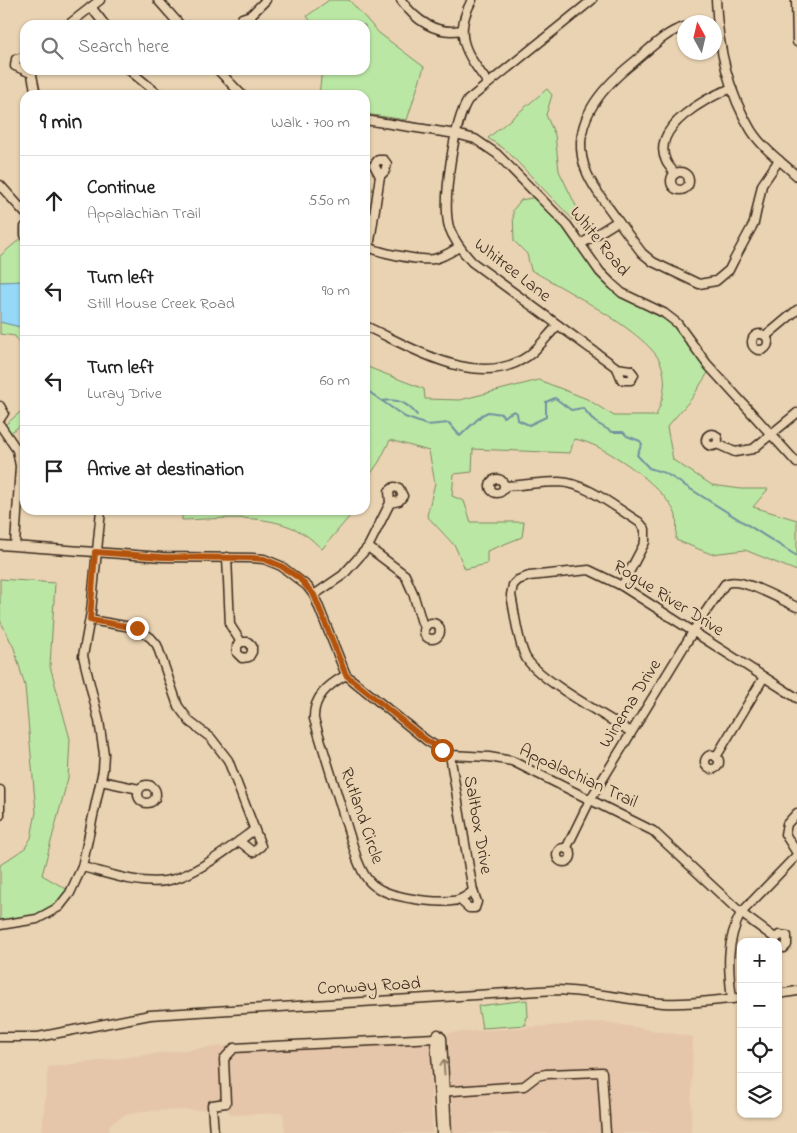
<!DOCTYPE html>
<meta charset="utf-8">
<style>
:root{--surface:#fff;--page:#f6f6f6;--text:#222;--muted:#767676;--line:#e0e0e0}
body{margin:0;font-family:"Indie Flower",sans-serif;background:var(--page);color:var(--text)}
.controls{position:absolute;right:15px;bottom:15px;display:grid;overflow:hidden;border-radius:10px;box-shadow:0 1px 4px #0004}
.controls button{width:45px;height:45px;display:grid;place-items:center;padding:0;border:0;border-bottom:1px solid var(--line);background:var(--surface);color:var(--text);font:25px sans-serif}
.compass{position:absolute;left:677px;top:15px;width:45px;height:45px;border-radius:50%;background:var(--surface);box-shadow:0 1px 4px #0004;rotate:352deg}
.stop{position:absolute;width:15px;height:15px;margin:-11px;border:4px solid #b45309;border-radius:50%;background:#fff}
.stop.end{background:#b45309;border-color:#fff;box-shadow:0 1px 5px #0008}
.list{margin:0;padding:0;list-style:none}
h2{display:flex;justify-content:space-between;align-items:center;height:65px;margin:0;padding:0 20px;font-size:21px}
h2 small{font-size:16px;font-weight:400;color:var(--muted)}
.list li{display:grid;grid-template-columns:32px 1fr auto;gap:15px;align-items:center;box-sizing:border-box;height:90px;padding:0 20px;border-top:1px solid var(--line)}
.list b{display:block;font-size:19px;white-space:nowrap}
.list p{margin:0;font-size:16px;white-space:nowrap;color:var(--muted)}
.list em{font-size:16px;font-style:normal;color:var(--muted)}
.icon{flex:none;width:28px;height:28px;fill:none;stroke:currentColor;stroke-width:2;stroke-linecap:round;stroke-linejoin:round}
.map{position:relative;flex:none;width:797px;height:1133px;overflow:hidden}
.search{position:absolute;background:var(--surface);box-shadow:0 1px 4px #0004;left:20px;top:20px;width:350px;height:55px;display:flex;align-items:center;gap:12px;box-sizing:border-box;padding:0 18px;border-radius:15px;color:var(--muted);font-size:19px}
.panel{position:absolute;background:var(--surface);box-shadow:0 1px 4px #0004;left:20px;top:90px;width:350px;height:425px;border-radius:15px}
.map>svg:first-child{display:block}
</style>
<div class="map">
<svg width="797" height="1133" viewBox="0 0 797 1133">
<rect width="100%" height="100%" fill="#e9d3b2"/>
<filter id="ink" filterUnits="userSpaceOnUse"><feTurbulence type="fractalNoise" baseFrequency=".02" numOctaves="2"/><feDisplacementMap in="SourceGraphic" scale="10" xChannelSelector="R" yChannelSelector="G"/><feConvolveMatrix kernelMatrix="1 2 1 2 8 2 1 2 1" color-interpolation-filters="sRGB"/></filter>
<g filter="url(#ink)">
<!-- built -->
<g fill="#e6c6aa">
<path d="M605 1022 693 1037 691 1133H453L448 1033Z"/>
<path d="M430 1034 432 1133H285L283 1113 232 1115 226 1109 146 1111 125 1115 110 1124 109 1133H42L48 1067 210 1047Z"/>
</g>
<!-- green -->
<g fill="#bbe7a4" stroke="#7b8861">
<path d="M329 0H349L379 33 424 67 407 120 365 114V95H319L322 70H365V25H313L307 16Z"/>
<path d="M547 89 552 95 546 115 555 135 559 171 577 208 581 228 506 150 488 138Z"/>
<path d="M537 197 562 226 602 281 616 293 671 323 681 332 709 371 692 398 667 427 673 460 712 485 741 489H768L753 507 797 520V571L745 550 711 554 676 540C676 532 678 520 675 513 663 485 603 443 574 439L570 453 473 449 472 472 454 474 452 496 464 501 471 522H524L522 537 487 551V564L465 569 455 546 427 516 435 483 429 451 390 440 379 462 365 482V366L424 389 425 399 460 400 539 380 587 399 614 416H656C663 398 668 383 661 364 651 334 560 287 531 270L527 254 514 241 513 210 521 200Z"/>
<path d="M20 239 25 247V281L0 282V256Z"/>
<path d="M0 322 25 328V353L15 336 0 334Z"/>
<path d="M25 408V422L9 434 5 425Z"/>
<path d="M182 510H355L322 549C316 544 311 538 304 534 270 512 221 519 182 520Z"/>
<path d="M0 579 55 583 50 666 70 739 68 778 42 875 68 890C49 914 31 920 0 920V865L25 848 31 838 36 812 25 686 14 648 0 620Z"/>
<path d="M527 1000 528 1017 525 1018 526 1025 482 1028 478 1006Z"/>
</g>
<!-- water -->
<path fill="#95d8f7" stroke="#7192a0" d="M25 281V328L0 322V282Z"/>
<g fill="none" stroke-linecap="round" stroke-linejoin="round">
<!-- stream -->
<g stroke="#7192a0" stroke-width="2">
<path d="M365 116 433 126"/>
<path d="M365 389 405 417 427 425 449 423 460 436 482 415 488 412 502 414 503 417 514 411 517 413 518 420 529 425 546 417V402L555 398 571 410 583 408 595 422 612 432H623L627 436 640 441 642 444 637 455 649 468 665 473 797 556"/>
<path d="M382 401C398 398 407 403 417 415"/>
</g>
<defs>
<g id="minor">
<path d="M158 0 180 25"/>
<path d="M401 0C415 20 436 35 461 30"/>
<path d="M472 0C452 36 467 54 488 83"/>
<path d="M592 0 468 100C454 121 442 202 449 227 454 241 462 251 472 262L617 368 630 370 634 375 631 380H622L617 368"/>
<path d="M716 0C718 44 728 92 751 130 762 148 782 162 797 176"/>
<path d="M796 0 797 42"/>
<path d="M91 7 105 25"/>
<path d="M68 25 100 0"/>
<path d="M239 25 242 18 251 15"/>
<path d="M251 25V15L266 0"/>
<path d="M25 57 16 59 15 66 31 73"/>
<path d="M31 70 36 95"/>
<path d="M129 70 158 94 171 95"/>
<path d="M218 70 242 95"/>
<path d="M365 120 456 134 475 139 497 154 567 225 600 272 613 285 622 293 664 313 677 323 707 364 797 463"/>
<path d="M378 160H384L387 164 385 171 380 176 374 165Z"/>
<circle cx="680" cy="181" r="9"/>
<path d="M675 174C673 170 668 166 666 161 650 127 708 97 732 88"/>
<path d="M0 185 25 213"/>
<path d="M618 221C608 206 594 190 587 173 567 126 600 89 634 62 649 50 665 32 684 27"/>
<path d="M25 227V235"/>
<path d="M581 244 618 221 642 253 653 262 699 284 716 281 729 270 734 260 754 223 762 185 779 160"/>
<path d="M365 245C377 253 420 261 434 259 444 257 451 252 459 247"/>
<path d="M369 248 380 176"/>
<path d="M365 326C412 347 478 391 528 356 539 348 548 335 558 325"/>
<circle cx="760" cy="342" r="8"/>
<path d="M766 336 797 310"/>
<path d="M0 406 4 413 0 419"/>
<path d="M0 425 17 450 20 466 15 545"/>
<circle cx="712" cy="440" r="6"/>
<path d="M717 444 735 452 753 449 797 413"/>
<circle cx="497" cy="486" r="7"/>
<path d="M505 486C523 485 541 482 559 482 587 483 616 508 639 522L645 529V542L622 586"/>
<path d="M0 545 162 557 252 558 264 559 281 566 307 586 314 595 346 675 426 740 450 755 489 757 512 761 653 831 741 913 775 938"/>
<path d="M368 547 405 575 413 593 422 623 426 626"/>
<path d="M227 557 230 625 241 642H248L252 646V652L249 657 242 658 237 653V646L241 642"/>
<path d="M314 595 343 575 368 547 390 503 389 491 394 487 399 488 403 496 399 501 390 503"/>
<path d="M90 620 137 628 151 638 157 645 178 706 190 722 211 738 228 760 261 846 253 852 239 841"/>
<circle cx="432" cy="631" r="8"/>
<path d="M346 675C328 685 313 697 314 719L357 859C361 869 366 881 376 887 392 898 434 903 452 901 460 901 467 896 473 891L450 755"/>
<path d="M631 732C608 717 535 678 525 656 517 638 515 614 511 595L513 585 518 580 529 576 589 570 622 586 797 698"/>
<circle cx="712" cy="762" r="7"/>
<path d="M716 757 764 677"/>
<path d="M101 781 139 789"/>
<circle cx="147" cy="794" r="9"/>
<path d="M0 790V815"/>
<path d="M797 813 787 824 785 834 797 853"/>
<circle cx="564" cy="855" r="7"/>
<path d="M566 849 590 800 702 617 725 584C739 575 781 600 797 607"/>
<path d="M82 867C107 873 139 885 165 881 194 877 231 847 254 830"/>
<path d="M460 900 469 908H475L477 902 473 891"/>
<path d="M0 925 37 919 59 907 70 893 82 867 103 770 104 754 99 721 83 656 91 612 101 510"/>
<path d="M774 942 779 935 787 936V945L784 948 778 947"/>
<path d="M778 994 797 991"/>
<path d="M732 999C728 968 726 941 741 913L797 855"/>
<path d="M0 1037H38L150 1015 556 990C592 991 627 1000 663 1003 689 1005 715 1000 741 998"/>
<path d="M439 1092 524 1086 537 1076 546 1074 602 1072 606 1133"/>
<path d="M214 1133 212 1105 226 1103 224 1059 234 1048 435 1038"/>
<path d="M441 1133 435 1038 438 1034 442 1038 447 1133"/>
</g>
</defs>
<!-- minor casing -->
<use href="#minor" stroke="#3b2a1e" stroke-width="11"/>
<!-- minor -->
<use href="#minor" stroke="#e9d3b2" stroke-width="8"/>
</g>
<!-- one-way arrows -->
<defs><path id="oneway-shaft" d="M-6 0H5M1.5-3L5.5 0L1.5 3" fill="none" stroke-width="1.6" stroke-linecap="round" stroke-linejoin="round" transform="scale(1.25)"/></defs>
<use stroke="#927e68" href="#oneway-shaft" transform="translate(444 1067) rotate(-94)"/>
</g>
<g fill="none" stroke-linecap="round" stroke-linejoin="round" filter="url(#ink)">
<!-- route -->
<path stroke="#b45309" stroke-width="6" d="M137 628 90 620 95 552 162 557 252 558 264 559 281 566 299 578 314 595 346 675 426 740 442 750"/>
</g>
<g text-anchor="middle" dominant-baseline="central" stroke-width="5" stroke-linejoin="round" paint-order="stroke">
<!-- street labels -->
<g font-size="18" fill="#3b2a1e" stroke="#e9d3b2">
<text transform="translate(599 242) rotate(51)">White Road</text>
<text transform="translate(512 271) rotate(38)">Whitree Lane</text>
<text transform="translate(668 599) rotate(32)">Rogue River Drive</text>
<text transform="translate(631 704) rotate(-58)">Winema Drive</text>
<text transform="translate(578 777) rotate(25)">Appalachian Trail</text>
<text transform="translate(361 816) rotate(71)">Rutland Circle</text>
<text transform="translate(477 825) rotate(80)">Saltbox Drive</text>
<text transform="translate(369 987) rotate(-3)">Conway Road</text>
</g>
</g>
</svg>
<div class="controls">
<button>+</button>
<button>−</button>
<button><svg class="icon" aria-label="locate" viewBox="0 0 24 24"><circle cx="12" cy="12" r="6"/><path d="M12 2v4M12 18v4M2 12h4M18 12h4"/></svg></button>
<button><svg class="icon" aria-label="layers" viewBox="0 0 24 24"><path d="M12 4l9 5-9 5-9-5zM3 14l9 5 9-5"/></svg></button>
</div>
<svg class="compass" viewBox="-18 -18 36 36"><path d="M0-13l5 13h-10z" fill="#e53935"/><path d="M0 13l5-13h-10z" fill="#767676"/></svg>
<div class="stop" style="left:442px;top:750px"></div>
<div class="stop end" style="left:137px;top:628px"></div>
<div class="search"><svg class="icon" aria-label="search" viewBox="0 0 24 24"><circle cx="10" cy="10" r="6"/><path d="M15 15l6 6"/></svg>Search here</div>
<section class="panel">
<h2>9 min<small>Walk · 700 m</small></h2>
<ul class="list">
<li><svg class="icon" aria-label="ahead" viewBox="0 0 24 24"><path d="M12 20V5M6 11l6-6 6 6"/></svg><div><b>Continue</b><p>Appalachian Trail</p></div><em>550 m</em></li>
<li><svg class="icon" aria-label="left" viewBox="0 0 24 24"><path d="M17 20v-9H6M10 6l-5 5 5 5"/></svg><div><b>Turn left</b><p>Still House Creek Road</p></div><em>90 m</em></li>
<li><svg class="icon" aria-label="left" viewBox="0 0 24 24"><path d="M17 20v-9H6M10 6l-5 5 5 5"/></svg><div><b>Turn left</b><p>Luray Drive</p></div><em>60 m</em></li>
<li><svg class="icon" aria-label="arrive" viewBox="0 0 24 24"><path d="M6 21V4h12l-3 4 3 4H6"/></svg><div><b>Arrive at destination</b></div></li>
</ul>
</section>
</div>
